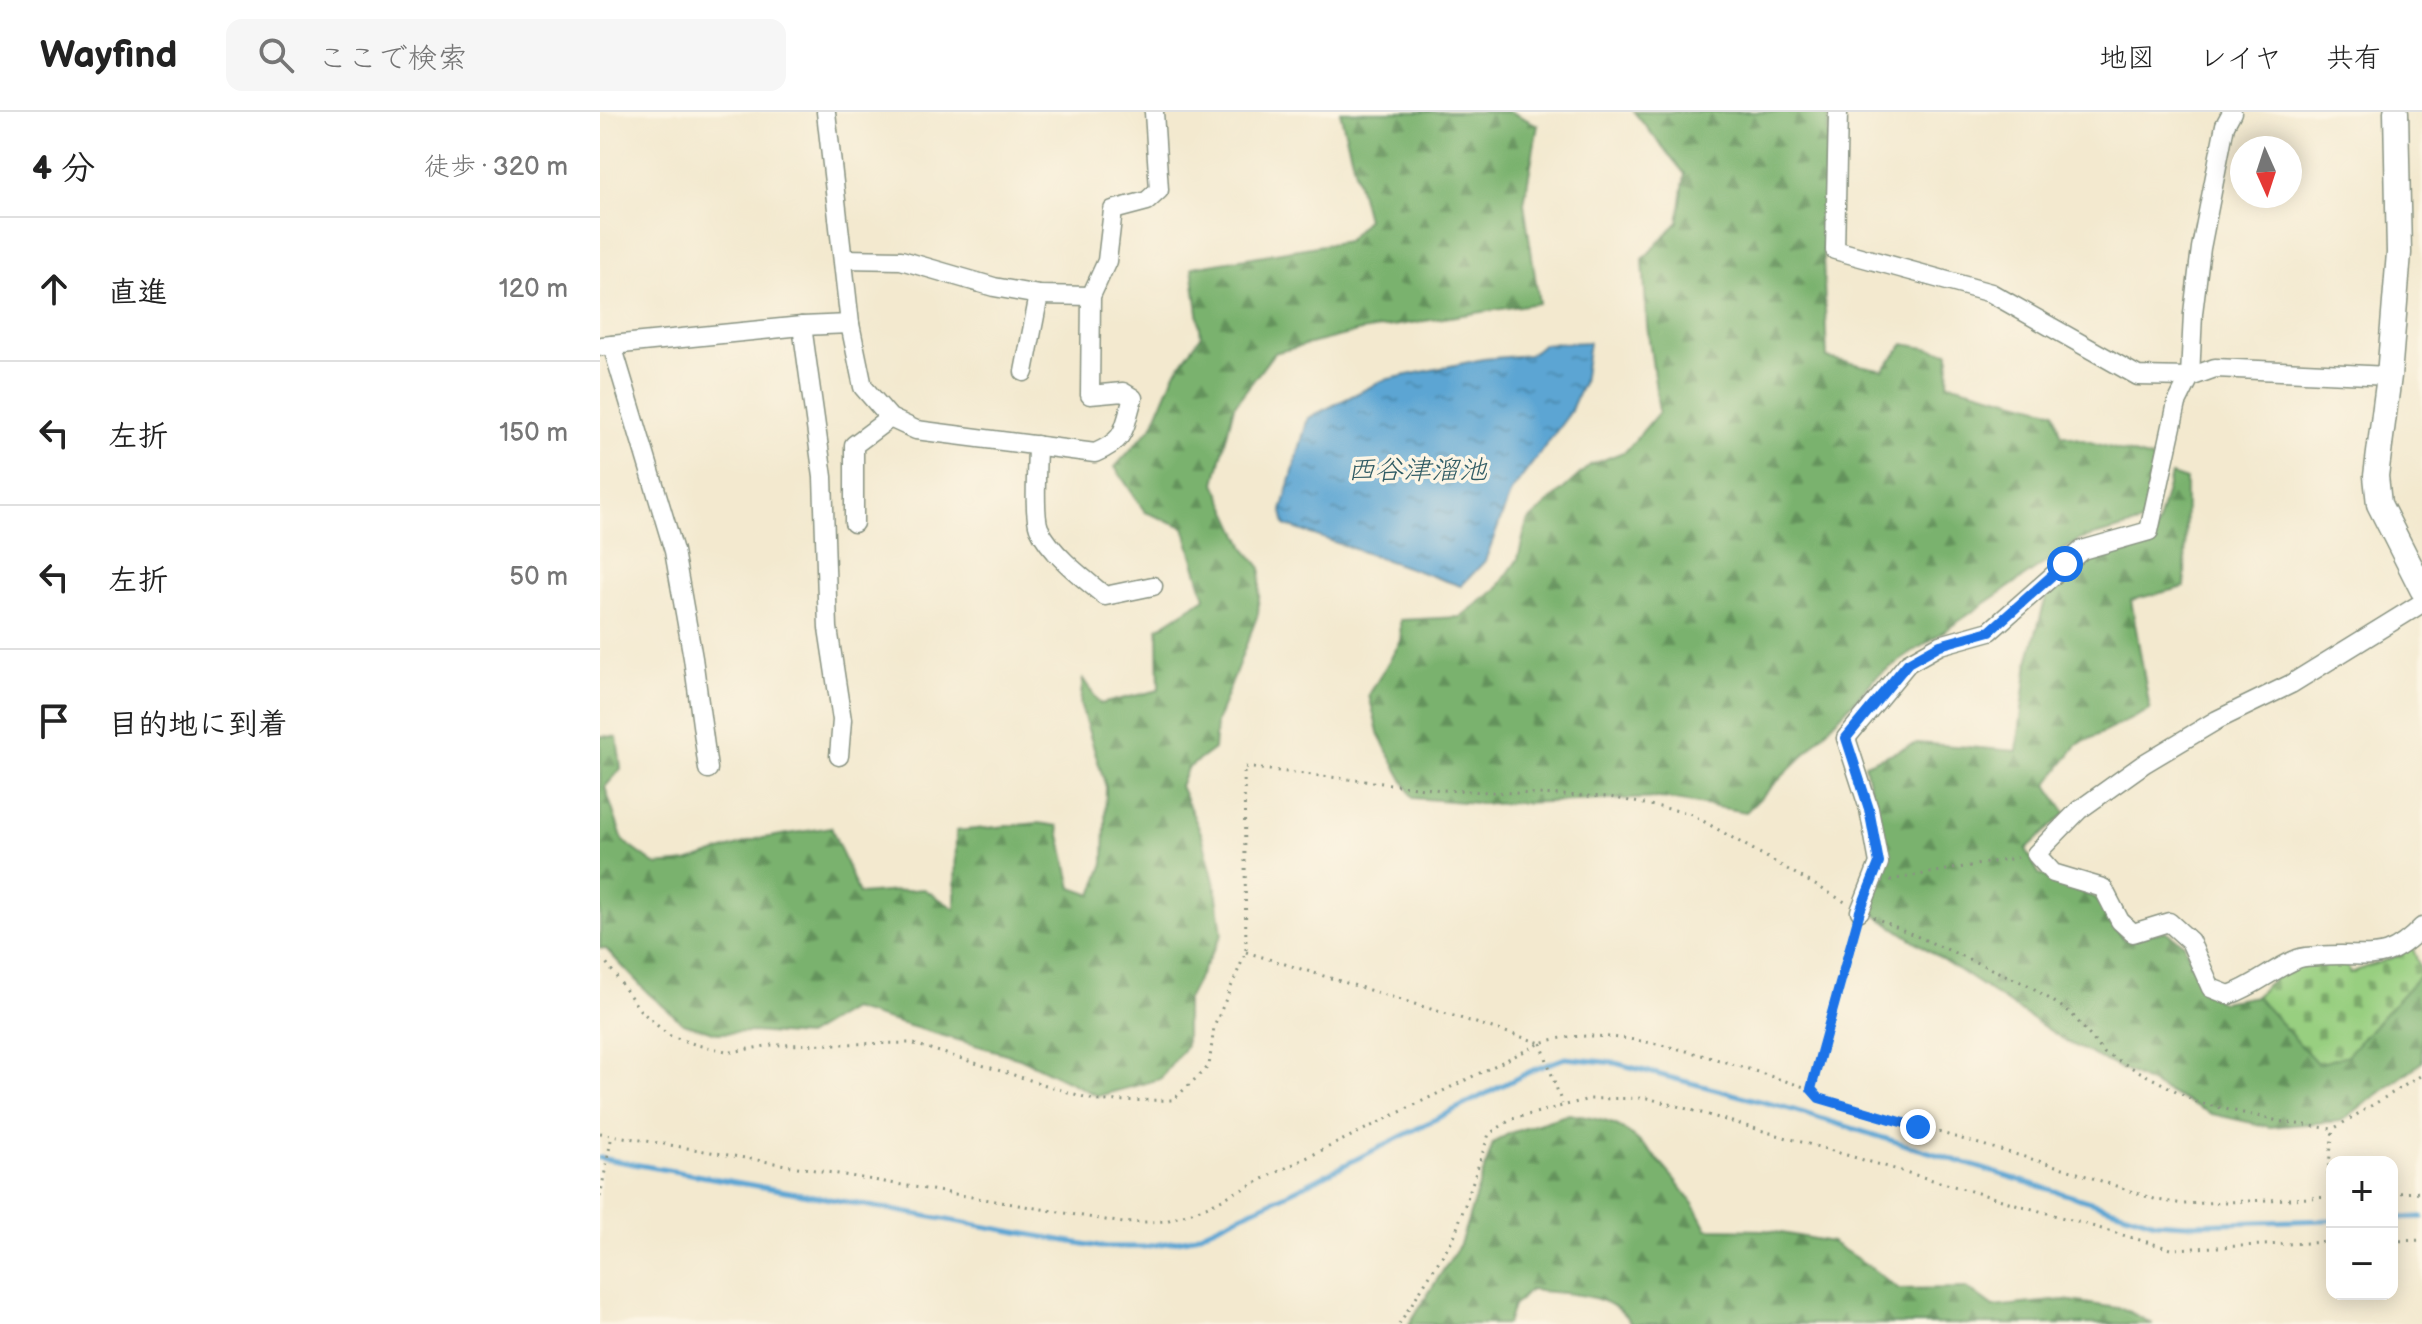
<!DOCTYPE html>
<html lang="ja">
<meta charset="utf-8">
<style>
:root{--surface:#fff;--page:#f6f6f6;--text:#222;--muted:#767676;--line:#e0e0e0}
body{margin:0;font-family:"Balsamiq Sans","Klee One",sans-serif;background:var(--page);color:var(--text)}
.controls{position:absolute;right:24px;bottom:24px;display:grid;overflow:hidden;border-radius:16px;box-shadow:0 4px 20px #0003}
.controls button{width:72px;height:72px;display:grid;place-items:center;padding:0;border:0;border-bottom:2px solid var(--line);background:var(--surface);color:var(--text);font:40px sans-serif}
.compass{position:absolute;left:1630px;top:24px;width:72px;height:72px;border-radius:50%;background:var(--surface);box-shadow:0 4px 20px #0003;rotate:177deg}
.stop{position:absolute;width:24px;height:24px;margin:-18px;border:6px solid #1a73e8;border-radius:50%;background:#fff}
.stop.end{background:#1a73e8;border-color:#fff;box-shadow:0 2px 8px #0008}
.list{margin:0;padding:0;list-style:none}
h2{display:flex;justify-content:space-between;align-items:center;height:104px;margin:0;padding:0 32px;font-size:34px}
h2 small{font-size:26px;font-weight:400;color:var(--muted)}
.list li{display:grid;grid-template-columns:52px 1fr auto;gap:24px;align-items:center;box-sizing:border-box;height:144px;padding:0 32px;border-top:2px solid var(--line)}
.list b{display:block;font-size:30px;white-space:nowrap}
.list em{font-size:26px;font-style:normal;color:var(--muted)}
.icon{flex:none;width:44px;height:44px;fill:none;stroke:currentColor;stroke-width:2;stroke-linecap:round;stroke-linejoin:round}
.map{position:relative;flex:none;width:1822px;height:1212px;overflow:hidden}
header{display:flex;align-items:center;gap:48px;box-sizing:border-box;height:112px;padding:0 40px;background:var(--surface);border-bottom:2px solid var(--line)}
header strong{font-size:38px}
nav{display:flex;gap:44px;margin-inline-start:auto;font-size:28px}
.search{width:560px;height:72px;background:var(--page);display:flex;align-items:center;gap:20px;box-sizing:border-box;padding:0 28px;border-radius:16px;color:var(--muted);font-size:30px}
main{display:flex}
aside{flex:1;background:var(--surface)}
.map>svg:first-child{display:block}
</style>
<header>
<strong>Wayfind</strong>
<div class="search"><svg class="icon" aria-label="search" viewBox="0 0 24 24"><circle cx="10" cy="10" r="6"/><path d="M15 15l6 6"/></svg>ここで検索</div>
<nav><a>地図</a><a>レイヤ</a><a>共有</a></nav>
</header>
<main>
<aside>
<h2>4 分<small>徒歩 · 320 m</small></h2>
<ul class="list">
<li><svg class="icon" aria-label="ahead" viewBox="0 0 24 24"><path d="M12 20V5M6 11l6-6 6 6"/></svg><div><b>直進</b></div><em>120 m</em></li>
<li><svg class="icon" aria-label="left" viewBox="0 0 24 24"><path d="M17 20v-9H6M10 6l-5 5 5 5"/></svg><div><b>左折</b></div><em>150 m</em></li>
<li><svg class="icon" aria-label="left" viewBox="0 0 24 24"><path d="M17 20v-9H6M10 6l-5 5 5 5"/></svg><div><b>左折</b></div><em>50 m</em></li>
<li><svg class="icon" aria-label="arrive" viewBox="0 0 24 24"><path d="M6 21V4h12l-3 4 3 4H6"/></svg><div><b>目的地に到着</b></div></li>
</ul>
</aside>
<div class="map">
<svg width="1822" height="1212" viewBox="0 0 1822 1212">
<defs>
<pattern id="forest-firs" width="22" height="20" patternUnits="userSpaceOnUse" patternTransform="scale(2)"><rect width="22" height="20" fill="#7ab26e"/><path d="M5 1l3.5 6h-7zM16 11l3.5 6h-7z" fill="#63925b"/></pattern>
<pattern id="cemetery-stones" width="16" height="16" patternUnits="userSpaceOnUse" patternTransform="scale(2)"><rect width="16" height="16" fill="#98cf80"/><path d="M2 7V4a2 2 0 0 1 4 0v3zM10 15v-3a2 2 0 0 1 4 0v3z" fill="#7ba96a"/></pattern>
<pattern id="water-ripples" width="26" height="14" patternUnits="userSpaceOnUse" patternTransform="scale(2)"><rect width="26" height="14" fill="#5ba5d3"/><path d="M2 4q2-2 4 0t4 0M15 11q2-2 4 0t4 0" fill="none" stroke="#4b88ac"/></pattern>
</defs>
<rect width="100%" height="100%" fill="#fcf5e5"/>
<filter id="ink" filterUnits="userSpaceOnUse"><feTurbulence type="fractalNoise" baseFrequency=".0125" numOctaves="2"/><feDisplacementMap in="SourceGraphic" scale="16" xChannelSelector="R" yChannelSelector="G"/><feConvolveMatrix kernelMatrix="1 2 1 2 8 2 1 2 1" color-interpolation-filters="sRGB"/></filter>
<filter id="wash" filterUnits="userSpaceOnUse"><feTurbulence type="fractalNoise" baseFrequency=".006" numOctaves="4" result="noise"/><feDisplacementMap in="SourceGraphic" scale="32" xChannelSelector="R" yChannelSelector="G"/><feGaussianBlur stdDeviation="1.8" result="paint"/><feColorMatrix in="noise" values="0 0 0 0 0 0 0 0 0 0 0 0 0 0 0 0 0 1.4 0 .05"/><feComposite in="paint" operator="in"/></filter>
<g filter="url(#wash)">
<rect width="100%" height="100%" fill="#f3e9cf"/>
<!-- forest -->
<g fill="url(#forest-firs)" stroke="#4c7851" stroke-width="2">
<path d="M740 0H911L938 13 924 91 939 191 761 219 674 241 634 294 615 371 646 438 661 456 658 502 616 611 614 637 587 657 580 674 602 723 616 777 622 822 586 889V934L560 967 498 984 420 946 251 897 206 924 152 920 117 921 83 911 48 881 6 837 0 836V624L17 625 21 657 5 675 23 729 56 753 87 750 157 727 231 715 259 782 324 777 355 797 356 719 438 711 458 714 472 776 492 783 504 751 506 675 480 592 483 567 500 592 559 578 558 516 605 486 584 415 545 400 515 355 553 313 575 260 601 224 592 155 747 129 767 107Z"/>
<path d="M1034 0H1229L1223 145 1227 246 1283 258 1304 232 1349 240 1348 271 1455 299 1461 322 1555 348 1542 411 1479 428 1276 565 1203 644 1146 700 1063 686 889 692 813 686 779 624 769 583 801 529 800 508 860 505 897 477 918 447 927 410 990 353 1026 339 1059 300 1047 213 1043 147 1078 110 1085 62Z"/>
<path d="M1571 363 1586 368 1585 475 1531 488 1550 598 1477 633 1447 673 1466 701 1426 737 1439 762 1496 786 1524 828 1565 819 1584 832 1603 878 1621 890 1656 884 1718 952 1747 943 1822 861V950L1741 1009 1670 1015 1612 1002 1467 930 1268 798 1284 747 1265 652 1317 631 1417 639 1428 550 1450 471 1476 450 1551 436Z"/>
<path d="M969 1002C985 1005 1004 1007 1018 1014 1047 1030 1095 1088 1107 1117L1165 1118 1231 1130 1267 1153 1299 1177 1367 1176 1393 1195 1464 1188 1524 1197 1553 1212H1031C1013 1179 963 1182 930 1178L913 1194 907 1212H809L860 1132 893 1031 910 1021Z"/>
</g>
<!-- cemetery -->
<path fill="url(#cemetery-stones)" stroke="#5c865a" stroke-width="2" d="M1811 832 1822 861 1747 943 1718 952 1656 884C1683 852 1705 852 1745 848L1750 861 1797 844Z"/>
<!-- water -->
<path fill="url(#water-ripples)" stroke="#3d7184" stroke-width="2" d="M989 230 983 271 969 302 911 380 885 449 861 474 685 413 682 399 708 306 784 268 883 247 929 243 943 232Z"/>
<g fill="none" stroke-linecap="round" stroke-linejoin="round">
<!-- stream -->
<g stroke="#5ba5d3" stroke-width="5">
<path d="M0 1046 500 1135H544L589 1127 695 1078 933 958 965 946 1015 951 1190 997 1555 1110 1586 1112 1732 1108"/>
<path d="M1792 1106 1822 1105"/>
</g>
</g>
</g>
<g filter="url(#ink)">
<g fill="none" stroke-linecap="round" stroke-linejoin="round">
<defs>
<g id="minor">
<path d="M226 0 250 212 263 275 290 306 316 318 495 341C527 327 523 318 533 286L523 280 490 283 491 184 507 149 513 98 547 89 559 78 554 0"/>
<path d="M1238 0 1235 138 1391 181 1538 264 1590 265 1615 256 1789 264"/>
<path d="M244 147 301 148 394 175 439 183 491 184"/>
<path d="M202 214 223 365 228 516 242 608 239 644"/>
<path d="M12 233 74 439 93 546 108 657"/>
<path d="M2 234 202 214 250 212"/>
<path d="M424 260 439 183"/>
<path d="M437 333C437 352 433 401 439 416 450 441 484 467 505 484L553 474"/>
<path d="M254 411V333L290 306"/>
<path d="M1822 491 1691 572 1617 608 1545 651 1479 698 1436 742 1453 761 1503 776 1520 809 1533 821 1569 810 1590 829 1611 876 1629 883C1653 875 1672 858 1695 848 1702 844 1711 845 1719 844 1768 839 1783 856 1822 815"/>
<path d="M1260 799 1279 751 1269 697 1246 626 1308 551 1340 533 1390 519 1482 438 1549 419 1577 291 1590 265 1593 201 1601 136 1625 13 1632 0"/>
</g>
<path id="tertiary" d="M1796 0 1799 141 1789 264 1776 364 1779 392 1822 477"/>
</defs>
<!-- minor casing -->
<use href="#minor" stroke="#899382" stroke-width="21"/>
<!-- tertiary casing -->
<use href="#tertiary" stroke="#899382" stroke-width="27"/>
<!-- path -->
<g stroke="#899382" stroke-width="3" stroke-dasharray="2 6" stroke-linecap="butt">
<path d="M1290 768 1421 745"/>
<path d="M1273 805 1430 874 1471 901 1504 941 1599 991 1683 1010 1733 1017 1822 963"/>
<path d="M646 840 941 931"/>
<path d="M0 849H5L40 898 68 923 97 933 131 940 172 933 311 931 497 989 573 988 609 954 614 915 646 840 644 655 842 678 1010 685 1089 701 1245 790"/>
<path d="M941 931 962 992"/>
<path d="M1212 977 1219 986 1463 1056 1557 1088 1584 1092 1732 1085"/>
<path d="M0 1021 523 1111 566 1109 606 1095 941 931C1015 906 1137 955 1211 977L1256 815"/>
<path d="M1732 1078 1728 1061 1733 1017"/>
<path d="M1792 1081 1822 1080"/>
<path d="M0 1085 12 1023"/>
<path d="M1792 1129 1822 1128"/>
<path d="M799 1212 854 1125 889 1022 912 1007 989 987 1047 986 1077 994 1571 1137 1732 1130"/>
</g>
<!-- minor -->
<use href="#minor" stroke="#fff" stroke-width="18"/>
<!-- tertiary -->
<use href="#tertiary" stroke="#fff" stroke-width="24"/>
</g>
</g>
<g fill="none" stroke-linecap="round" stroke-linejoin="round" filter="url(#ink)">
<!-- route -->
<path stroke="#1a73e8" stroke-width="10" d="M1318 1015 1219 986 1211 977 1260 799 1279 751 1269 697 1246 626 1308 551 1340 533 1390 519 1465 452"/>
</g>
<g text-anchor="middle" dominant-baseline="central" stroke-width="7" stroke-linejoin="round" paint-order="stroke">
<!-- water labels -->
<g font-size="28" font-style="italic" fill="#315c64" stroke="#fcf5e5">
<text x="817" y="358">西谷津溜池</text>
</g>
</g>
</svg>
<div class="controls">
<button>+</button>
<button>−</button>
</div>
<svg class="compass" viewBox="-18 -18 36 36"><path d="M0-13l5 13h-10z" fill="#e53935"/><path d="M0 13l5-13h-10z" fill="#767676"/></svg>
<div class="stop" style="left:1465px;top:452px"></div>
<div class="stop end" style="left:1318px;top:1015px"></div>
</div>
</main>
